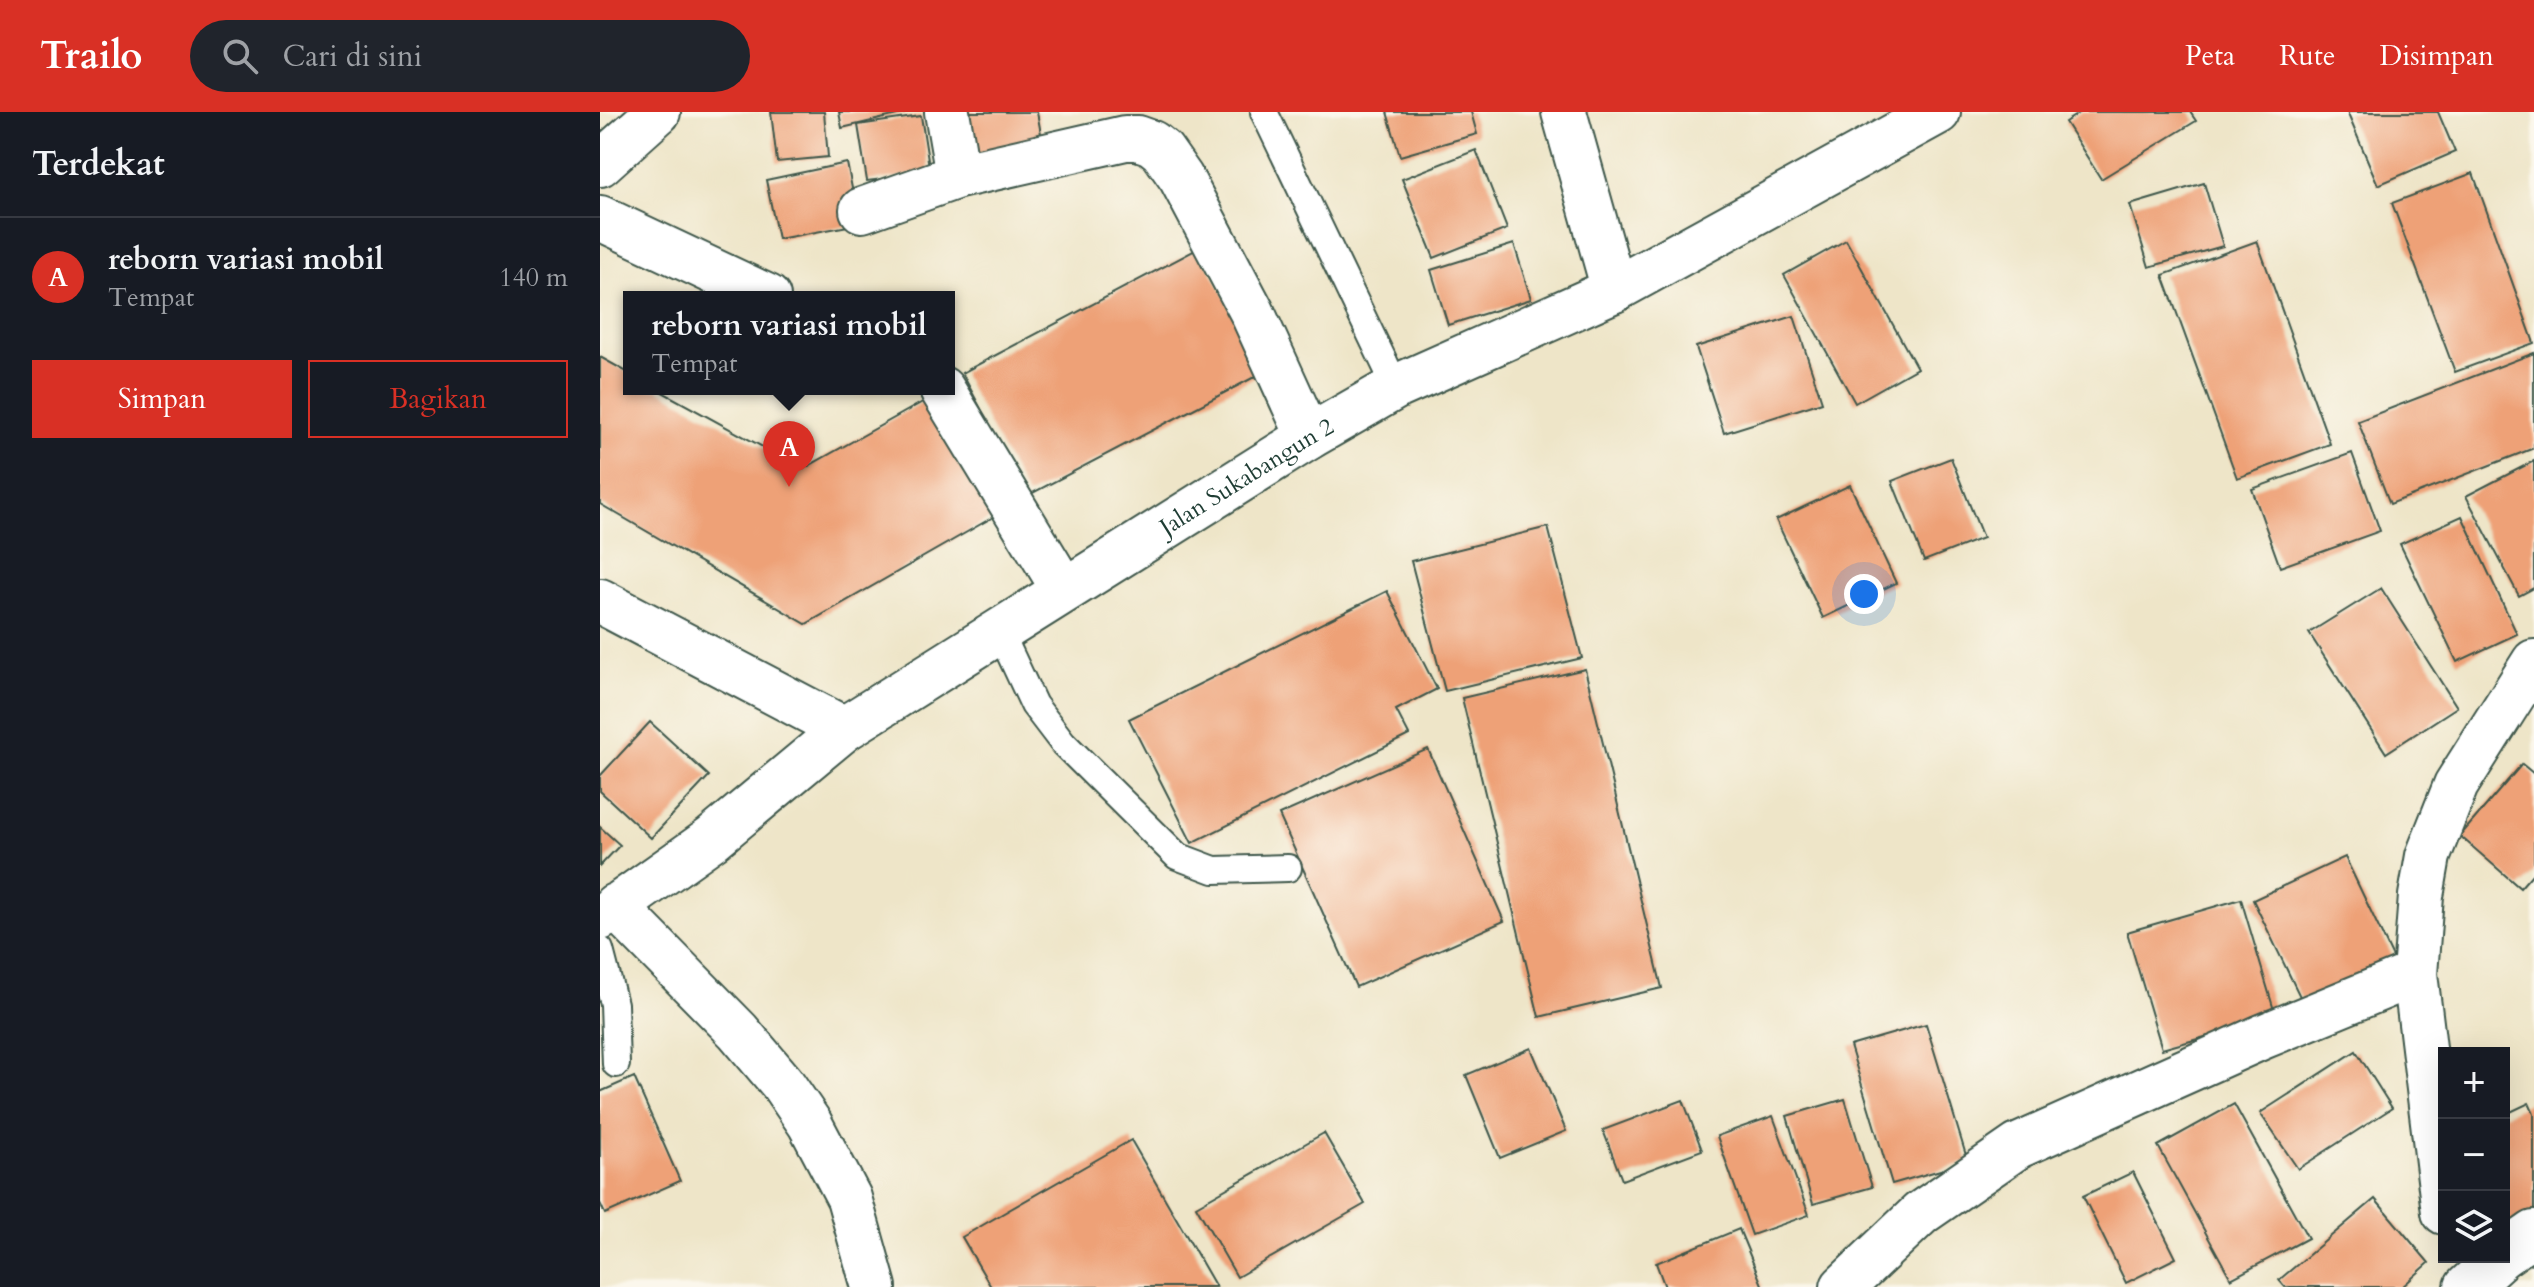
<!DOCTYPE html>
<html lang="id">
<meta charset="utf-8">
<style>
:root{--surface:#171b24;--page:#20242c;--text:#f1f3f6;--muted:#9ea1a6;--line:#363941;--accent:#d93025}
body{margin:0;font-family:Cardo,serif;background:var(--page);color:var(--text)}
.controls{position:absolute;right:24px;bottom:24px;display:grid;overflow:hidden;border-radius:0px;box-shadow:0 8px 32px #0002}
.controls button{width:72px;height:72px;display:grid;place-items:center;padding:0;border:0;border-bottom:2px solid var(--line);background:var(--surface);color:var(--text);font:40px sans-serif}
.you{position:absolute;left:1264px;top:482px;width:28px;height:28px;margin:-20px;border:6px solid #fff;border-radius:50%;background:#1a73e8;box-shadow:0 0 0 12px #1a73e833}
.badge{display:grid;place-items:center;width:52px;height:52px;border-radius:50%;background:var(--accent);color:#fff;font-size:26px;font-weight:700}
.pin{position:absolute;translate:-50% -66px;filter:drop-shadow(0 2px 4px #0008)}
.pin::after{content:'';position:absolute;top:42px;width:28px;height:24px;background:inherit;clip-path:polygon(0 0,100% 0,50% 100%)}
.popup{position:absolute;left:23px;top:179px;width:332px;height:104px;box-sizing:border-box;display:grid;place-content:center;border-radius:0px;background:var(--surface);filter:drop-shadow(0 2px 6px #0005);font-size:26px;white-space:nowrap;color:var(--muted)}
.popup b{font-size:30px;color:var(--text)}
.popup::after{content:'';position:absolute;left:50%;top:100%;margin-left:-16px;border:16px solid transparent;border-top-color:var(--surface)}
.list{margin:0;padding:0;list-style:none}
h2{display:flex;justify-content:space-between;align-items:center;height:104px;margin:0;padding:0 32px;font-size:34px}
h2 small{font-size:26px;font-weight:400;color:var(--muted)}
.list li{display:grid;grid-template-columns:52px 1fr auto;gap:24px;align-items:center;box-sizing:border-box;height:120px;padding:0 32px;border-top:2px solid var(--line)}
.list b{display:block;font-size:30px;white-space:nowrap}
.list p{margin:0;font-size:26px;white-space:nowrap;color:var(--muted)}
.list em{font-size:26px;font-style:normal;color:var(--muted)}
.actions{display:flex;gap:16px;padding:24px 32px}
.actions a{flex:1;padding:18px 0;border:2px solid var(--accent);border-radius:0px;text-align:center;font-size:28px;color:var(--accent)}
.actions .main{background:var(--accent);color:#fff}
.icon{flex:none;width:44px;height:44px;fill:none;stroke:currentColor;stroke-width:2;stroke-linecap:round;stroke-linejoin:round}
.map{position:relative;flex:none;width:1934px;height:1175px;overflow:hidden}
header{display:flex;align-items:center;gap:48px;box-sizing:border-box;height:112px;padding:0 40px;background:var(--accent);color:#fff}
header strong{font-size:38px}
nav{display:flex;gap:44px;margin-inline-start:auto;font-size:28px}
.search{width:560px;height:72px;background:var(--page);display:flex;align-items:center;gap:20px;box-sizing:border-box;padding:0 28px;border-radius:44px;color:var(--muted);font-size:30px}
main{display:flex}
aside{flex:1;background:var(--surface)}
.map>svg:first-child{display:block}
</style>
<header>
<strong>Trailo</strong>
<div class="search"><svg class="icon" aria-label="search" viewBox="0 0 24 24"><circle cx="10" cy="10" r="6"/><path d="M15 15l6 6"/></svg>Cari di sini</div>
<nav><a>Peta</a><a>Rute</a><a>Disimpan</a></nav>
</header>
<main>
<aside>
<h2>Terdekat<small></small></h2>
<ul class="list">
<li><span class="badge">A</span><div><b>reborn variasi mobil</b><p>Tempat</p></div><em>140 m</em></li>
</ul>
<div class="actions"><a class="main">Simpan</a><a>Bagikan</a></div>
</aside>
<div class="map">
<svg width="1934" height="1175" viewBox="0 0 1934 1175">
<rect width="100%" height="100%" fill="#fbf7ec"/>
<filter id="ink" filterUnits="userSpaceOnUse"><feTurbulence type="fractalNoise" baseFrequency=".0125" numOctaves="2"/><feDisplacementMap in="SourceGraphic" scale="16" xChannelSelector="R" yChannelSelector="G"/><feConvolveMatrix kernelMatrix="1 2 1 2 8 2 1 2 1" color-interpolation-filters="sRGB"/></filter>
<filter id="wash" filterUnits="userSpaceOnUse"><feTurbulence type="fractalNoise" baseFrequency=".006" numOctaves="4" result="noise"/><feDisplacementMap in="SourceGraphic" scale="32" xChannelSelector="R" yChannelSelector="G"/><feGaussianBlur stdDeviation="1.8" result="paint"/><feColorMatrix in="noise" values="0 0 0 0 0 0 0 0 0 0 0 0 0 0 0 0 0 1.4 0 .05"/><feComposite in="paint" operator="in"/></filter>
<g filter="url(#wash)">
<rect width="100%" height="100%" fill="#eee5c8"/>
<g id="blocks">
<!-- building -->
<g fill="#eea177">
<path d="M171 0H224L228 45 177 50Z"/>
<path d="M239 0H306V1L242 16Z"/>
<path d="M361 0H437L444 38 370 50Z"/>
<path d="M787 0H871L877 22 800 44Z"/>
<path d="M1481 0H1590L1596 9 1501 67 1465 10Z"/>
<path d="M1747 0H1838L1855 40 1778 73Z"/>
<path d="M321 4 330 61 267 69 258 13Z"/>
<path d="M876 38 907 117 834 146 802 67Z"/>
<path d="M247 51 259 112 178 127 166 68Z"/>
<path d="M1873 61 1934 231 1855 260 1792 91Z"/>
<path d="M1604 71 1623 134 1549 155 1530 93Z"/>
<path d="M1246 128 1317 256 1255 291 1184 163Z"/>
<path d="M1657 129 1730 332 1637 366 1563 163Z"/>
<path d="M914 132 931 187 848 213 831 158Z"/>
<path d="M599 136 664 260 427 384 362 261Z"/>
<path d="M1194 204 1222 290 1124 321 1096 235Z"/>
<path d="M1934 241V336L1790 392 1758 309Z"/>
<path d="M0 245 29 261V277H57L203 357 328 287 395 404 206 512 0 392Z"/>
<path d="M1752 341 1780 419 1680 455 1652 377Z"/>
<path d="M1351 346 1383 426 1324 449 1292 369Z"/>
<path d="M1934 349V476L1919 484 1866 384Z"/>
<path d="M1250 373 1296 471 1223 506 1176 408Z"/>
<path d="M1862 404 1917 522 1857 550 1800 432Z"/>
<path d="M948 415 982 546 845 579 811 449Z"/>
<path d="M1781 476 1857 595 1786 641 1709 521Z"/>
<path d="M787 479 837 577 796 598 809 623 592 731 529 607Z"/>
<path d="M985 557 1062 876 939 905 862 586Z"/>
<path d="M50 610 109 664 51 726 0 679V664Z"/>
<path d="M828 637 904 809 756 875 679 703Z"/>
<path d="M1922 652 1934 662V760L1920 776 1860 724Z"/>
<path d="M0 715 20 733 0 754Z"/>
<path d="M1745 745 1797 854 1706 897 1653 788Z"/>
<path d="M1641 787 1676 905 1562 937 1527 820Z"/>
<path d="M1326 912 1368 1050 1292 1072 1250 934Z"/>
<path d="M931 936 966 1019 900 1046 866 963Z"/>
<path d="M1756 939 1792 996 1698 1057 1660 1001Z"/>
<path d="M34 965 80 1069 5 1102 0 1091V980Z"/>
<path d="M1245 987 1272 1075 1213 1092 1187 1004Z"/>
<path d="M1083 988 1102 1038 1022 1068 1003 1018Z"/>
<path d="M1929 991 1934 1002V1102L1907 1116 1904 1110V1003Z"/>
<path d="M1634 992 1708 1126 1631 1167 1558 1034Z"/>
<path d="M1173 1004 1209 1103 1152 1123 1117 1024Z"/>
<path d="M724 1021 765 1092 637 1165 596 1094Z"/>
<path d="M531 1028 616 1175H391L362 1125Z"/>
<path d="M1533 1060 1576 1146 1526 1171 1483 1084Z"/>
<path d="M1775 1087 1829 1151 1802 1175H1685L1679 1168Z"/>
<path d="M1139 1117 1163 1175H1065L1056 1151Z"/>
</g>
</g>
</g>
<g filter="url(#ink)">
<use href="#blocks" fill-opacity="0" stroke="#3e564a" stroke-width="2"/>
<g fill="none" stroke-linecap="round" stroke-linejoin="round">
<defs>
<g id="lane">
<path d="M664 0 796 275"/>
<path d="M399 518 434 593 463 631 577 744 614 758 688 756"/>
<path d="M0 838 14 892 16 952"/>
</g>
<g id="street">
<path d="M347 0 358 64"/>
<path d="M964 0 1014 178"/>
<path d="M0 52 58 0"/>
<path d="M262 98 358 64 525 26H538L552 31 562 39 581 66 652 200 709 325"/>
<path d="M0 106 168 185"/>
<path d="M342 277 464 478"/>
<path d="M15 794 138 919 182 971 210 1012 249 1086 274 1175"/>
<path d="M1844 1100 1815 862 1821 784 1828 744 1856 673 1934 550"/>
<path d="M1904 1142 1934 1121"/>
<path d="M1243 1175 1321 1101 1418 1034 1662 925 1815 862"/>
<path d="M1867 1175 1900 1145"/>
</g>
<g id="secondary">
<path d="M0 489 244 617"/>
<path id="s1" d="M0 806 113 726 244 617 709 325 796 275 1014 178 1338 0"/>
</g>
</defs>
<!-- lane casing -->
<use href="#lane" stroke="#3e564a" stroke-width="30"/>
<!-- street casing -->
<use href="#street" stroke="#3e564a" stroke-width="48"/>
<!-- secondary casing -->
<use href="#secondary" stroke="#3e564a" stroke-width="48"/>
<!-- lane -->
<use href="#lane" stroke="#fff" stroke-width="26"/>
<!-- street -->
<use href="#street" stroke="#fff" stroke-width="44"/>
<!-- secondary -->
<use href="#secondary" stroke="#fff" stroke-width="44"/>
</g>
</g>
<g text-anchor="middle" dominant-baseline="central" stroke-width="7" stroke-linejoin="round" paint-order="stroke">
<!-- street labels -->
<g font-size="24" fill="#1f3d34" stroke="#fbf7ec">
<text stroke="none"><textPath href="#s1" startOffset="784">Jalan Sukabangun 2</textPath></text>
</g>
</g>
</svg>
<div class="controls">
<button>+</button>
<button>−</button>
<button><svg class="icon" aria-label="layers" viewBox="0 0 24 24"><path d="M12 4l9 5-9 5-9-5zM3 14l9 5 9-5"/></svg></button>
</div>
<div class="you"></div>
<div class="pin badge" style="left:189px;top:375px">A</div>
<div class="popup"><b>reborn variasi mobil</b>Tempat</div>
</div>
</main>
